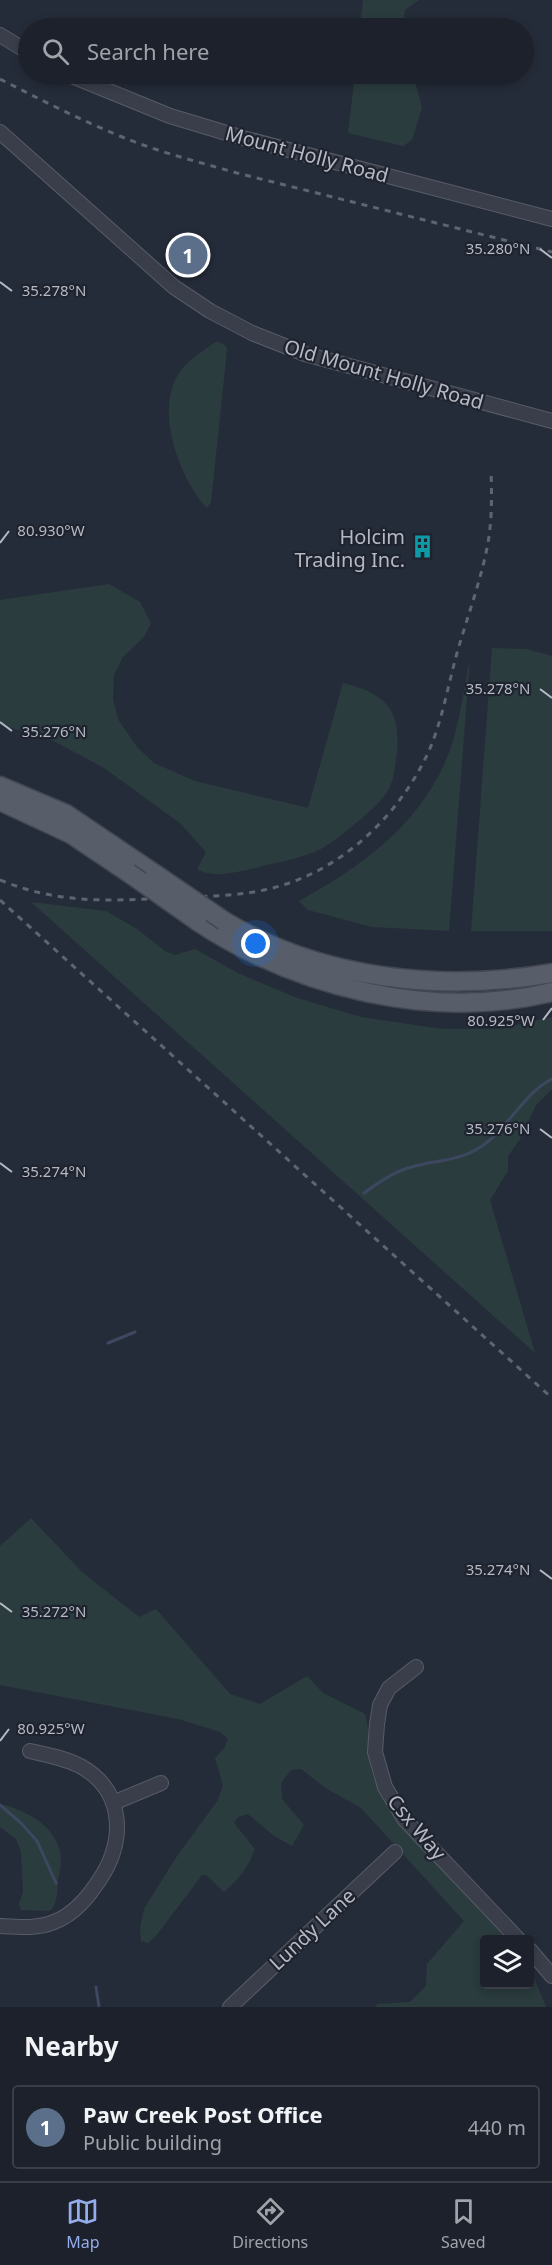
<!DOCTYPE html>
<meta charset="utf-8">
<style>
:root{--surface:#1c212b;--page:#252933;--text:#f1f3f6;--muted:#a0a3a9;--line:#3a3e47;--accent:#92acec}
body{margin:0;font-family:"Noto Sans",sans-serif;background:var(--page);color:var(--text)}
.controls{position:absolute;right:18px;bottom:18px;display:grid;overflow:hidden;border-radius:6px;box-shadow:0 3px 9px #0003}
.controls button{width:54px;height:54px;display:grid;place-items:center;padding:0;border:0;border-bottom:2px solid var(--line);background:var(--surface);color:var(--text);font:30px sans-serif}
.you{position:absolute;left:256px;top:944px;width:21px;height:21px;margin:-15px;border:4px solid #fff;border-radius:50%;background:#1a73e8;box-shadow:0 0 0 9px #1a73e833}
.badge{display:grid;place-items:center;width:39px;height:39px;border-radius:50%;background:var(--accent);color:#fff;font-size:20px;font-weight:700}
.pin{position:absolute;translate:-50% -50%;border:3px solid #fff;box-shadow:0 2px 6px #0006}
.list{margin:0;padding:0;list-style:none}
h2{display:flex;justify-content:space-between;align-items:center;height:78px;margin:0;padding:0 24px;font-size:26px}
h2 small{font-size:20px;font-weight:400;color:var(--muted)}
.list li{display:grid;grid-template-columns:39px 1fr auto;gap:18px;align-items:center;box-sizing:border-box;height:84px;margin:0 12px 12px;padding:0 12px;border:2px solid var(--line);border-radius:6px}
.list b{display:block;font-size:22px;white-space:nowrap}
.list p{margin:0;font-size:20px;white-space:nowrap;color:var(--muted)}
.list em{font-size:20px;font-style:normal;color:var(--muted)}
.icon{flex:none;width:33px;height:33px;fill:none;stroke:currentColor;stroke-width:2;stroke-linecap:round;stroke-linejoin:round}
.map{position:relative;flex:none;width:552px;height:2007px;overflow:hidden}
.search{position:absolute;background:var(--surface);box-shadow:0 3px 9px #0003;left:18px;right:18px;top:18px;height:66px;display:flex;align-items:center;gap:15px;box-sizing:border-box;padding:0 21px;border-radius:33px;color:var(--muted);font-size:22px}
.sheet{height:174px;background:var(--surface)}
nav{display:flex;justify-content:space-around;align-items:center;box-sizing:border-box;height:84px;border-top:2px solid var(--line);background:var(--surface);font-size:16px;color:var(--muted)}
nav a{display:grid;justify-items:center;gap:3px}
nav .on{color:var(--accent)}
.map>svg:first-child{display:block}
</style>
<div class="map">
<svg width="552" height="2007" viewBox="0 0 552 2007">
<rect width="100%" height="100%" fill="#252c39"/>
<!-- green -->
<g fill="#2b3c3e">
<path d="M363 0H419L405 10 403 28H360Z"/>
<path d="M355 74H413L422 108 412 140 403 146 348 133Z"/>
<path d="M217 341 226 346 227 350 211 502 207 508C180 479 155 412 178 375 187 360 203 351 217 341Z"/>
<path d="M109 584 140 602 151 623 144 637 123 657 114 675 113 700 119 721 137 747 154 763 195 781 308 808 343 683C384 693 401 708 397 752 395 766 395 779 387 792 378 807 337 840 321 849 301 859 277 862 255 868 237 872 213 879 197 869L206 852 181 824 104 768 48 738 0 725V600Z"/>
<path d="M492 648 527 649 552 656V931H471Z"/>
<path d="M470 658 449 931 372 927 308 910 299 901C359 868 414 829 444 765 459 732 463 693 470 658Z"/>
<path d="M31 902 106 911 137 929 165 951 175 955 195 949 238 973 297 998 361 1017 442 1029H498L552 1017V1089L536 1105 520 1139 508 1156V1171L490 1200 535 1353Z"/>
<path d="M31 1518 82 1572 139 1617 156 1609 230 1694 260 1704 307 1676 323 1693 365 1714C371 1733 367 1754 372 1773 384 1810 416 1840 442 1869 463 1892 485 1916 507 1939L484 1940V1984H530V1968L546 2007H375L378 2004 410 2002 426 1986 427 1964 464 1921 361 1808 327 1789 301 1769 291 1770 281 1783 282 1799 304 1825 292 1846 274 1836 248 1814 238 1817 234 1823 255 1849C248 1868 239 1879 224 1892L206 1875H202L156 1936 148 1943 141 1941 140 1928 144 1909 175 1859 218 1800 223 1785 215 1758 225 1747 228 1739 220 1732 178 1719 0 1685V1546Z"/>
<path d="M0 1804C28 1810 61 1829 61 1861 61 1867 59 1874 58 1880 57 1891 58 1903 50 1911L21 1910 19 1904 23 1892 21 1852 16 1839 0 1827Z"/>
</g>
<g fill="none" stroke-linecap="round" stroke-linejoin="round">
<!-- stream -->
<g stroke="#3d4860" stroke-width="3">
<path d="M364 1193C378 1183 392 1173 408 1168 432 1160 457 1162 479 1148 508 1130 524 1092 552 1079"/>
<path d="M108 1343 135 1332"/>
<path d="M0 1805 21 1823 37 1841 56 1883"/>
<path d="M96 1987 99 2007"/>
</g>
<defs>
<g id="minor">
<path d="M0 35 28 52"/>
<path d="M67 74 170 116 243 138 552 219"/>
<path d="M0 132 174 287 210 311 252 333 305 354 552 421"/>
<path d="M416 1667 389 1688 380 1705 377 1724 375 1752 385 1787 405 1820 519 1940"/>
<path d="M113 1803 161 1783"/>
<path d="M0 1926C18 1927 37 1929 54 1922 75 1914 89 1896 100 1879 125 1841 125 1792 82 1767 66 1758 47 1755 30 1751"/>
<path d="M530 1950 552 1976"/>
<path d="M230 2007 395 1852"/>
</g>
<g id="major">
<path d="M0 786 66 814 155 874"/>
<path d="M0 801 71 834 129 873"/>
<path d="M197 921C298 988 432 1021 552 992"/>
<path d="M224 921C322 980 442 992 552 973"/>
</g>
</defs>
<!-- minor casing -->
<use href="#minor" stroke="#575c67" stroke-width="16"/>
<!-- major casing -->
<use href="#major" stroke="#424752" stroke-width="21"/>
<!-- minor -->
<use href="#minor" stroke="#393e4a" stroke-width="14"/>
<!-- major -->
<use href="#major" stroke="#575d69" stroke-width="18"/>
<!-- rail -->
<g stroke="#5d6472" stroke-width="3" stroke-dasharray="6 6" stroke-linecap="butt">
<path d="M0 79C47 103 94 127 143 145 174 156 206 164 237 173L552 252"/>
<path d="M0 880C59 904 107 901 169 898 200 896 233 897 264 890 337 875 397 819 428 753 442 722 448 685 457 653 467 618 480 583 487 548 492 523 492 497 491 472"/>
<path d="M0 900 552 1398"/>
</g>
<defs>
<g id="major-bridge">
<path d="M129 873 197 921"/>
<path d="M155 874 224 921"/>
</g>
</defs>
<!-- major-bridge casing -->
<use href="#major-bridge" stroke="#424752" stroke-width="21" stroke-linecap="butt"/>
<!-- major-bridge -->
<use href="#major-bridge" stroke="#575d69" stroke-width="18"/>
</g>
<!-- ticks -->
<path fill="none" stroke="#b4b9c5" stroke-width="2" d="M540 249 552 258M0 282 12 291M0 543 9 531M540 689 552 698M0 722 12 731M543 1020 552 1008M540 1129 552 1138M0 1163 12 1172M540 1570 552 1579M0 1603 12 1612M0 1741 9 1729"/>
<!-- icons -->
<defs>
<symbol id="building-bare" viewBox="-9 -9 18 18"><path d="M-4-6H4V6H1V3H-1V6H-4ZM-2.5-4.3h1.7v1.8h-1.7ZM.8-4.3h1.7v1.8H.8ZM-2.5-1h1.7V.8h-1.7ZM.8-1h1.7V.8H.8Z" fill="#0f9aa8" stroke="#1e232e" stroke-width="2.5" paint-order="stroke"/></symbol>
</defs>
<g fill-rule="evenodd">
<use href="#building-bare" x="406" y="530" width="33" height="33"/>
</g>
<g text-anchor="middle" dominant-baseline="central" stroke-width="4.5" stroke-linejoin="round" paint-order="stroke">
<!-- street labels -->
<g font-size="20" fill="#b4b9c5" stroke="#1e232e">
<text transform="translate(307 154) rotate(15)">Mount Holly Road</text>
<text transform="translate(384 374) rotate(16)">Old Mount Holly Road</text>
<text transform="translate(417 1827) rotate(50)">Csx Way</text>
<text transform="translate(312 1929) rotate(-43)">Lundy Lane</text>
</g>
<!-- poi labels -->
<g font-size="20" fill="#b4b9c5" stroke="#1e232e" text-anchor="end">
<text x="405" y="536">Holcim<tspan x="405" dy="23">Trading Inc.</tspan></text>
</g>
</g>
<g font-size="15" text-anchor="middle" fill="#b4b9c5" stroke="#1e232e" stroke-width="4.5" stroke-linejoin="round" paint-order="stroke">
<text x="498" y="254">35.280°N</text>
<text x="54" y="296">35.278°N</text>
<text x="51" y="536">80.930°W</text>
<text x="498" y="694">35.278°N</text>
<text x="54" y="737">35.276°N</text>
<text x="501" y="1026">80.925°W</text>
<text x="498" y="1134">35.276°N</text>
<text x="54" y="1177">35.274°N</text>
<text x="498" y="1575">35.274°N</text>
<text x="54" y="1617">35.272°N</text>
<text x="51" y="1734">80.925°W</text>
</g>
</svg>
<div class="controls">
<button><svg class="icon" aria-label="layers" viewBox="0 0 24 24"><path d="M12 4l9 5-9 5-9-5zM3 14l9 5 9-5"/></svg></button>
</div>
<div class="you"></div>
<div class="pin badge" style="left:188px;top:255px;background:#5c6f8a">1</div>
<div class="search"><svg class="icon" aria-label="search" viewBox="0 0 24 24"><circle cx="10" cy="10" r="6"/><path d="M15 15l6 6"/></svg>Search here</div>
</div>
<section class="sheet">
<h2>Nearby<small></small></h2>
<ul class="list">
<li><span class="badge" style="background:#5c6f8a">1</span><div><b>Paw Creek Post Office</b><p>Public building</p></div><em>440 m</em></li>
</ul>
</section>
<nav>
<a class="on"><svg class="icon" aria-label="map" viewBox="0 0 24 24"><path d="M3 6l6-2 6 2 6-2v14l-6 2-6-2-6 2zM9 4v14M15 6v14"/></svg>Map</a>
<a><svg class="icon" aria-label="directions" viewBox="0 0 24 24"><path d="M12 3l9 9-9 9-9-9zM9 14v-3h6M13 9l2 2-2 2"/></svg>Directions</a>
<a><svg class="icon" aria-label="saved" viewBox="0 0 24 24"><path d="M7 4h10v16l-5-4-5 4z"/></svg>Saved</a>
</nav>
